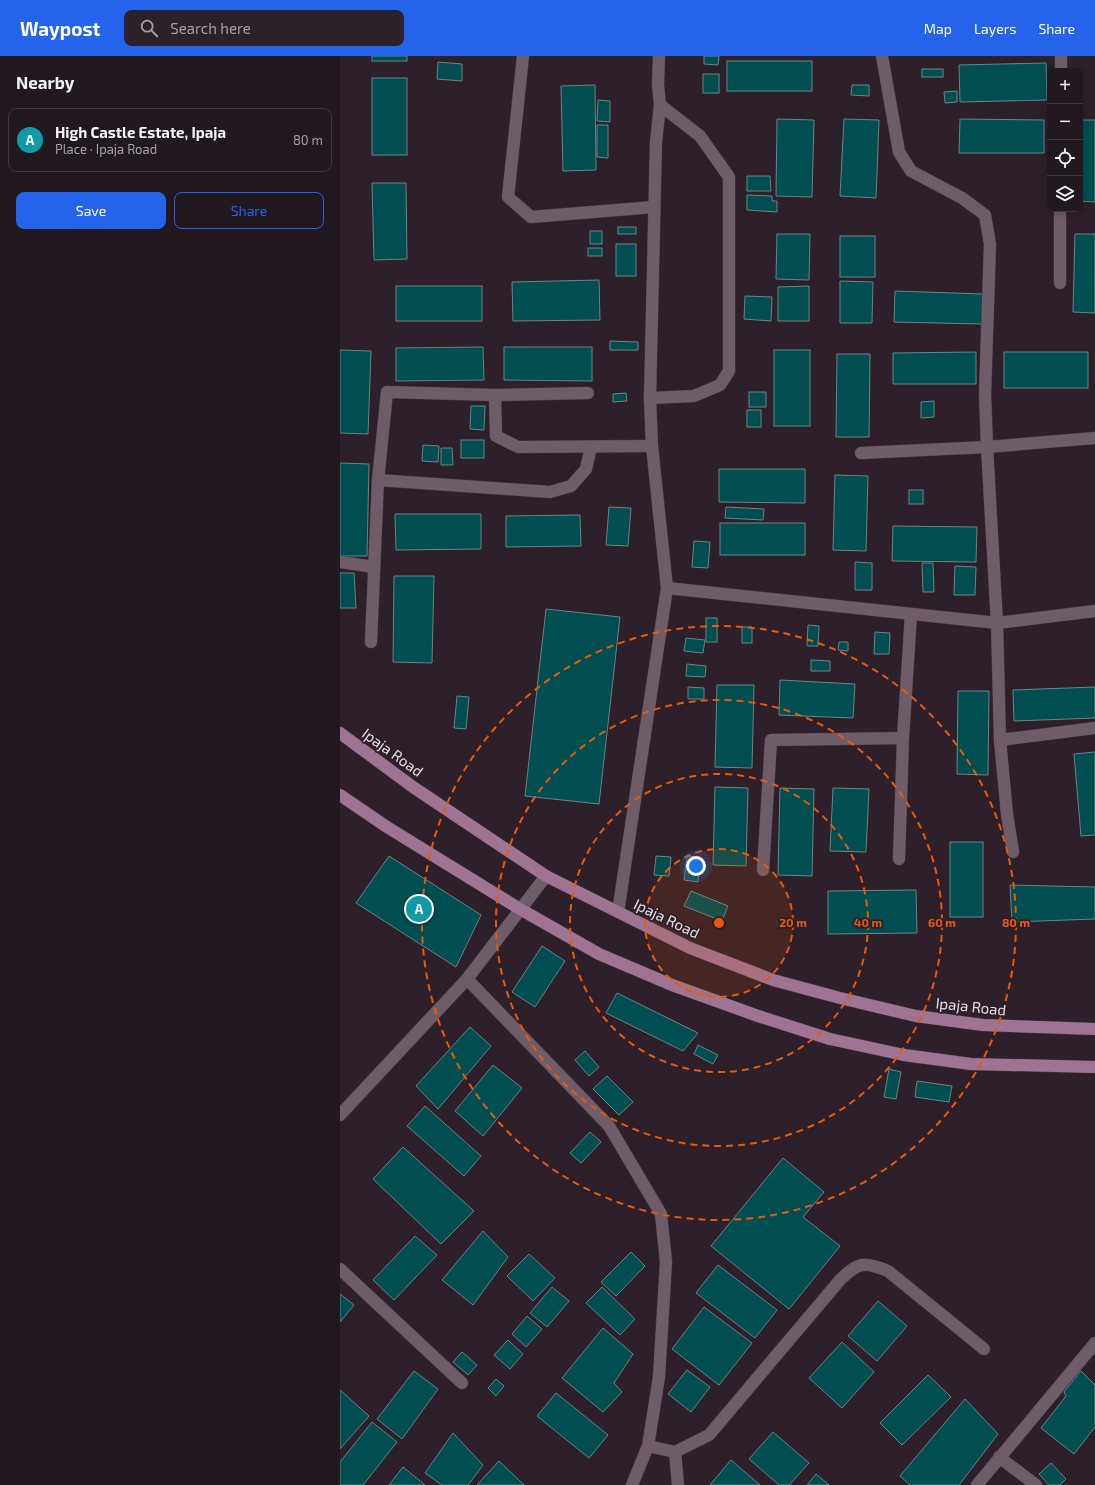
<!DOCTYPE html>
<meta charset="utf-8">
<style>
:root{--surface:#221820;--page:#2a2129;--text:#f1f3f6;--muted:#a2a0a5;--line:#3f373e;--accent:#2563eb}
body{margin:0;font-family:"Exo 2",sans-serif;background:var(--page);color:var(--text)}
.controls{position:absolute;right:12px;top:12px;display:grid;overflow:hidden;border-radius:8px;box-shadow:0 2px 6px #0003}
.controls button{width:36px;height:36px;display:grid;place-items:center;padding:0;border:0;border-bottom:1px solid var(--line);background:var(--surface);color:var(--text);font:20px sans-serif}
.you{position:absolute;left:356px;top:810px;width:14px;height:14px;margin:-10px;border:3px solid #fff;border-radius:50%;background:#1a73e8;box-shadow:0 0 0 6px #1a73e833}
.badge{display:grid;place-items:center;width:26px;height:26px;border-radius:50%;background:var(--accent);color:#fff;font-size:13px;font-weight:700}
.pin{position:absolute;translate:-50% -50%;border:2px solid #fff;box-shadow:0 1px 4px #0006}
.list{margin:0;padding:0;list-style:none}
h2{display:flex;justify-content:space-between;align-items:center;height:52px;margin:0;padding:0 16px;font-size:17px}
h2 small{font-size:13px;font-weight:400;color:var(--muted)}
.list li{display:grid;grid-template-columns:26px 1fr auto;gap:12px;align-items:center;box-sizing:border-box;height:64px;margin:0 8px 8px;padding:0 8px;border:1px solid var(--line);border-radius:8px}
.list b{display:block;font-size:15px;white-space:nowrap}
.list p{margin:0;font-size:13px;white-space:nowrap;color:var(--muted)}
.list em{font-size:13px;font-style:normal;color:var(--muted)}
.actions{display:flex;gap:8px;padding:12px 16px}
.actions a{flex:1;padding:9px 0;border:1px solid var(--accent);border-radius:8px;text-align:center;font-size:14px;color:var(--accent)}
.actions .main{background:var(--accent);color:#fff}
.icon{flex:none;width:22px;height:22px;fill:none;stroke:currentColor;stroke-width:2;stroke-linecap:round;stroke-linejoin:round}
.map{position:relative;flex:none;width:755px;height:1429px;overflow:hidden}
header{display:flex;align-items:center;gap:24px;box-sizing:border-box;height:56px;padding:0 20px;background:var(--accent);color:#fff}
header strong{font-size:19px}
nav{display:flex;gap:22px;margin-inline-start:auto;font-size:14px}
.search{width:280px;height:36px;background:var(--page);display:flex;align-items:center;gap:10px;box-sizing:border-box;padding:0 14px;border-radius:8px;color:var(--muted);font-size:15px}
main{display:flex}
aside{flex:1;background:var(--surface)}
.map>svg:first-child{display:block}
</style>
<header>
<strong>Waypost</strong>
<div class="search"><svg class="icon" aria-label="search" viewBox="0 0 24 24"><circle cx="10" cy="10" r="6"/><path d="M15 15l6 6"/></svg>Search here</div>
<nav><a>Map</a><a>Layers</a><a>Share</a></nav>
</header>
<main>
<aside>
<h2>Nearby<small></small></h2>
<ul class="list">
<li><span class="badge" style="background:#0f9aa8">A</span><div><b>High Castle Estate, Ipaja</b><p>Place · Ipaja Road</p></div><em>80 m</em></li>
</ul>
<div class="actions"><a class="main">Save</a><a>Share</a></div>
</aside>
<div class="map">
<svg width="755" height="1429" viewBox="0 0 755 1429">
<rect width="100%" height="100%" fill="#2e202a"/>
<!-- building -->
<g fill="#014e50" stroke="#6b8383">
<rect x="32" y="0" width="35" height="5"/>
<path d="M364 0H379L378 9 364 8Z"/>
<rect x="387" y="5" width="85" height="30"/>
<path d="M98 6 122 8V25L97 23Z"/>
<path d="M706 7 707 44 620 46 619 9Z"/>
<rect x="582" y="13" width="21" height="8"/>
<rect x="363" y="18" width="16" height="19"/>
<rect x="32" y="22" width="35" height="77"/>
<path d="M255 29 256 114 223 115 221 30Z"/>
<path d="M512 29H529V40L511 39Z"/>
<path d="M617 35V46L605 47 604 36Z"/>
<path d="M258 44 270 45V66L257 65Z"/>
<path d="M437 63 474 64 472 141 436 140Z"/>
<path d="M504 63 539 64 536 142 500 140Z"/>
<path d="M620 63 704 64V97H619Z"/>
<path d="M740 64H755V146L740 145Z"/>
<path d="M257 69H268V102L257 101Z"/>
<path d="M407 120H430L431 135H407Z"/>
<path d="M32 127H66L67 203 34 204Z"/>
<path d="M407 139 432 140V145H437V156L407 154Z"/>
<rect x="278" y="171" width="18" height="7"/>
<rect x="250" y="175" width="12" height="13"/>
<path d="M437 178H470L469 224 436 223Z"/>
<path d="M735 178H755V257L733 256Z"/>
<rect x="500" y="180" width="35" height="41"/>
<rect x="276" y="188" width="20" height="32"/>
<rect x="248" y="192" width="14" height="8"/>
<path d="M259 224 260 264 173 265 172 226Z"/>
<path d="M500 225 533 226 532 267H500Z"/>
<rect x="56" y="230" width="86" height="35"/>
<path d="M469 230V265H438V231Z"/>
<path d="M555 235 643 238 642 268 554 266Z"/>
<path d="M405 240 432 241 431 265 404 263Z"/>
<path d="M270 285 298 286V294H270Z"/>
<path d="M143 291 144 324 56 325V292Z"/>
<path d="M164 291H252V325L164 324Z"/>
<path d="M0 294 31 295 28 378 0 377Z"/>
<rect x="434" y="294" width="36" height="76"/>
<path d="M636 296V328H553V297Z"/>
<rect x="664" y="296" width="84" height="36"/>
<path d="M497 298H530L529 381H496Z"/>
<rect x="409" y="336" width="17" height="15"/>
<path d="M286 337 287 345 273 346V338Z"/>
<path d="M594 345V361L581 362V346Z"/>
<path d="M131 350H145L144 374 130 373Z"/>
<rect x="407" y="354" width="14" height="17"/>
<rect x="121" y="384" width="23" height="18"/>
<path d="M83 389 99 390 98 406 82 405Z"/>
<path d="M101 392H112L113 409H101Z"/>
<path d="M0 407 29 408 27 500H0Z"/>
<path d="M379 413H465V447L379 446Z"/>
<path d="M495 419 528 420 526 495 493 494Z"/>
<rect x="569" y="434" width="14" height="14"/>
<path d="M269 451 291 452 288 490 266 489Z"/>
<path d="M386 451 424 453 423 464 385 462Z"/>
<path d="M55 458H141V493L56 494Z"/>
<path d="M240 459 241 490 166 491V460Z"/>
<rect x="380" y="467" width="85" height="32"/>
<path d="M553 470 637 471 636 506 552 505Z"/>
<path d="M354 485 370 486 368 512 352 511Z"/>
<path d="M515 506 532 507V534H515Z"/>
<path d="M582 507H593L594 536H583Z"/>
<path d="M615 510 636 511 635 539H614Z"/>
<path d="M0 517H14L16 552H0Z"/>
<path d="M54 520H94L92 607 53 606Z"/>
<path d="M206 553 280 561 259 748 185 740Z"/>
<rect x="366" y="562" width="11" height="24"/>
<path d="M468 569 479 570 478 590H467Z"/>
<rect x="402" y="571" width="10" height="16"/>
<path d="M535 576 550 577 549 598H534Z"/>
<path d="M346 582 365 584 363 597 344 595Z"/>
<path d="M499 586H508V595L498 594Z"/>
<path d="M471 604 490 605V615H471Z"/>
<path d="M347 608 366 610 365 621 346 620Z"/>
<path d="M440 624 515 628 513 662 439 659Z"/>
<path d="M377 629H414L412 712 375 711Z"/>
<path d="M348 631 364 632V643H348Z"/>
<path d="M755 631V662L674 665 673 634Z"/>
<path d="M618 635H649L648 719 617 718Z"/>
<path d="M117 640 129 641 126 673 114 672Z"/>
<path d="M755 696V779L741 780 734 698Z"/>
<path d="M375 731 408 732 406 810 373 809Z"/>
<path d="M440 732 474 733 472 820 438 819Z"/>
<path d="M493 732 529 733 526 796 490 795Z"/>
<rect x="610" y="786" width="33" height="75"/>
<path d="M49 800 141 859 116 911 16 847Z"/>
<path d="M316 800 331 801 329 820 314 819Z"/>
<path d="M347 800 360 802 358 826 344 824Z"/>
<path d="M670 829 755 831V863L672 866Z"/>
<path d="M576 834 577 877 488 878V835Z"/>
<path d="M351 835 388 850 382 865 344 850Z"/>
<path d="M202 890 225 905 195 951 172 936Z"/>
<path d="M277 937 358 977 343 995 266 957Z"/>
<path d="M130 971 151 990 98 1053 76 1030Z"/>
<path d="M358 989 378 999 373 1008 354 998Z"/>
<path d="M245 995 259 1011 249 1020 235 1004Z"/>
<path d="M153 1009 182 1032 143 1080 115 1055Z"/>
<path d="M549 1013 561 1016 556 1043 544 1041Z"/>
<path d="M267 1020 293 1046 279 1059 253 1033Z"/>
<path d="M577 1025 612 1030 609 1046 575 1041Z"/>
<path d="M85 1050 141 1100 124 1120 67 1070Z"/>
<path d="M250 1076 261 1086 241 1107 230 1097Z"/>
<path d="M63 1091 134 1155 101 1188 33 1123Z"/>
<path d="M443 1102 484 1136 463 1161 500 1190 449 1253 371 1190Z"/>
<path d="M143 1175 168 1201 133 1249 102 1224Z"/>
<path d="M75 1180 97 1199 54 1244 33 1224Z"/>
<path d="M291 1196 305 1210 276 1240 261 1226Z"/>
<path d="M189 1198 215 1222 193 1245 167 1220Z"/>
<path d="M378 1209 437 1254 415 1282 356 1237Z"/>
<path d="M212 1231 229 1245 207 1271 190 1257Z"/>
<path d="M262 1231 295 1263 280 1279 246 1247Z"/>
<path d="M0 1238 14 1249 0 1266Z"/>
<path d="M538 1245 567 1270 537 1305 508 1280Z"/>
<path d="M364 1251 412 1287 379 1329 332 1293Z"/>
<path d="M187 1260 202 1273 186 1291 172 1278Z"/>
<path d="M263 1272 293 1298 274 1327 282 1336 263 1356 222 1322Z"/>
<path d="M168 1284 183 1298 170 1313 154 1299Z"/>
<path d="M502 1286 534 1316 502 1352 469 1322Z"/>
<path d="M122 1296 137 1309 128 1319 113 1306Z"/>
<path d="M347 1314 370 1331 351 1356 328 1338Z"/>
<path d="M74 1315 98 1333 62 1383 37 1363Z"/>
<path d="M741 1315 755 1329V1371L734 1398 701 1372 726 1340 724 1336Z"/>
<path d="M588 1319 611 1341 562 1389 540 1367Z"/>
<path d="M156 1323 164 1330 156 1340 148 1332Z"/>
<path d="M0 1334 29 1360 0 1393Z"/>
<path d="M216 1337 268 1379 249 1402 197 1360Z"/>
<path d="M625 1343 658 1378 619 1429H570L560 1420Z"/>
<path d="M32 1366 57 1386 23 1429H0V1406Z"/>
<path d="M433 1376 469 1407 449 1429H439L409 1403Z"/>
<path d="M113 1377 143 1409 128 1429H102L85 1417Z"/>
<path d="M391 1404 420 1429H370Z"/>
<path d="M159 1405 184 1429H137Z"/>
<path d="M711 1407 726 1423 720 1429H709L699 1418Z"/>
<path d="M63 1411 85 1429H49Z"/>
<path d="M476 1418 489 1429H467Z"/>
</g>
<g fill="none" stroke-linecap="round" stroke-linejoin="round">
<defs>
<g id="minor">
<path d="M183 0 168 141 191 161 314 151"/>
<path d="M542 0 559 96 571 115 622 142 645 159 650 188 645 338 647 391 657 567 660 684 667 758 673 796"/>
<path d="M721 15V0"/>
<path d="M720 227V153"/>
<path d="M155 339 248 337"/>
<path d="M310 342 354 340 380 329 389 315V121L360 80 320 49"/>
<path d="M521 397 647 391 755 382"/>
<path d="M38 424 210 436 231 430 246 413 251 391"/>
<path d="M0 506 34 511"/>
<path d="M327 532 657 567 755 555"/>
<path d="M31 586 38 424 47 336 155 339 156 380 178 391 312 390"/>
<path d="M660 684 755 672"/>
<path d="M559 803 563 682 571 558"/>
<path d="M423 814 431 684 563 682"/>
<path d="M278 856 327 532 312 390 310 342 316 86 320 49 318 29 319 0"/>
<path d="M127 923 269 1070 321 1158 326 1206 319 1321 308 1390 292 1429"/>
<path d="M0 1059 127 923 206 820"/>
<path d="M0 1213 122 1327"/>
<path d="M308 1390 335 1396 369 1379 500 1224C518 1206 524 1205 548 1215L644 1293"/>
<path d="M335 1396 338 1429"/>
<path d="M659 1401 696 1429"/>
<path d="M637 1429 755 1287"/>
</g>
<g id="major">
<path d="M0 677 73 731 206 820 350 892 433 924 500 942 576 960 643 969 755 973"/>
<path d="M0 739 47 771 180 853 259 898 332 929 418 960 490 983 564 999 631 1008 755 1011"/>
</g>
</defs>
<!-- minor casing -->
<use href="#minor" stroke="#483c45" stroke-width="13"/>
<!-- major casing -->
<use href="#major" stroke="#483c45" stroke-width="13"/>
<!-- minor -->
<use href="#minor" stroke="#6e5d69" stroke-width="12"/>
<!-- major -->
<use href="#major" stroke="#9f7492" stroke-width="12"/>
</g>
<!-- distance rings -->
<circle cx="379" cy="867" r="74" fill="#e8590c" fill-opacity=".12"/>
<g fill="none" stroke="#e8590c" stroke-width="2" stroke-dasharray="7 5">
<circle cx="379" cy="867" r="74"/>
<circle cx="379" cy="867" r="149"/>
<circle cx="379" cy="867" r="223"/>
<circle cx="379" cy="867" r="297"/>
</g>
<g text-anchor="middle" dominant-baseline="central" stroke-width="3.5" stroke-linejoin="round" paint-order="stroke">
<!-- street labels -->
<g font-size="15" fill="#e6dce2" stroke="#2e202a">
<text transform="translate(53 696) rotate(36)">Ipaja Road</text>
<text transform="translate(327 862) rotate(26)">Ipaja Road</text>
<text transform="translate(631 950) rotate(6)">Ipaja Road</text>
</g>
</g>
<circle cx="379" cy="867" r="6" fill="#e8590c" stroke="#2e202a" stroke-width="2"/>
<g font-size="12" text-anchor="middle" font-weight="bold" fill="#e8590c" stroke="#2e202a" stroke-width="3.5" stroke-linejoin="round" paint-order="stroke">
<text x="453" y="871">20 m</text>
<text x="528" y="871">40 m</text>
<text x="602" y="871">60 m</text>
<text x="676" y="871">80 m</text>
</g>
</svg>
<div class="controls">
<button>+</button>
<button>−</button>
<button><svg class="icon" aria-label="locate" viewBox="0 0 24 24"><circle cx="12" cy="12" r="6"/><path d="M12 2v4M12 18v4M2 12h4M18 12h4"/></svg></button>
<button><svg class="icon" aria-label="layers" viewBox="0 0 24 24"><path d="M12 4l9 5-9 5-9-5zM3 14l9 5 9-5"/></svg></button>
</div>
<div class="you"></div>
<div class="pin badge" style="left:79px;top:853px;background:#0f9aa8">A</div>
</div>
</main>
